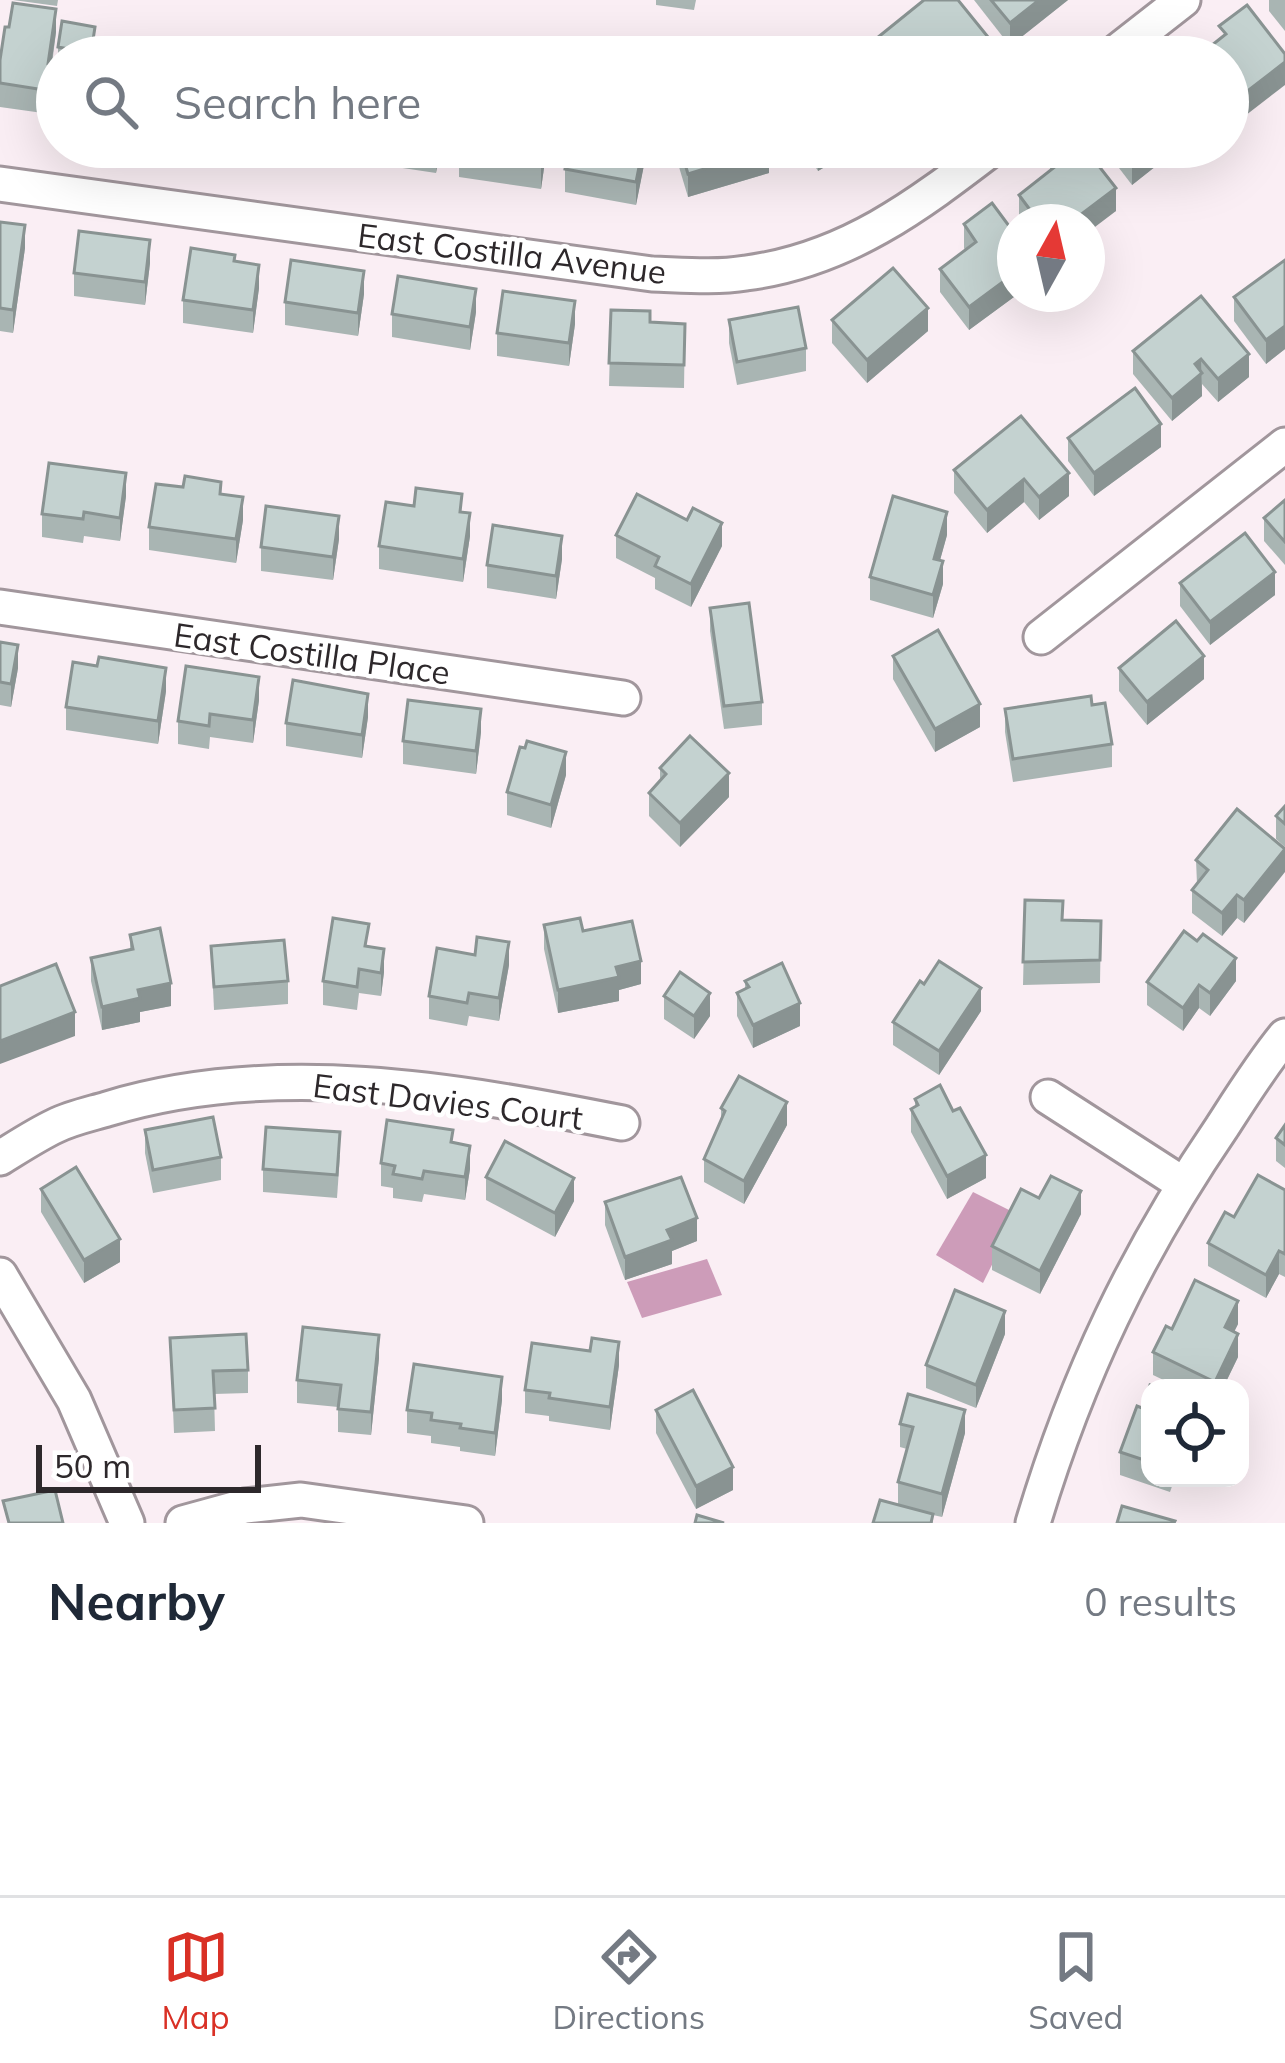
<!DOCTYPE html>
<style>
:root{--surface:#fff;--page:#f2f2f3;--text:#1f2937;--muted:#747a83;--line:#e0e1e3;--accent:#d93025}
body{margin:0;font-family:Mulish,sans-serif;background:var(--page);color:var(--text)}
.controls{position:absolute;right:36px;bottom:36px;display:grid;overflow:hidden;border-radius:24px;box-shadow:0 12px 48px #0002}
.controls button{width:108px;height:108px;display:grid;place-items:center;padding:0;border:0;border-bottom:3px solid var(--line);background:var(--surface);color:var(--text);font:60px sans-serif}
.compass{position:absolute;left:997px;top:204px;width:108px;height:108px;border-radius:50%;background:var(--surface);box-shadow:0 12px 48px #0002;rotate:8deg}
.scale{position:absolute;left:36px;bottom:30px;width:225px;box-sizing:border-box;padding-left:12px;border:6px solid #2d282b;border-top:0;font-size:33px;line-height:42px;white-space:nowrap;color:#2d282b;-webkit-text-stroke:9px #fff;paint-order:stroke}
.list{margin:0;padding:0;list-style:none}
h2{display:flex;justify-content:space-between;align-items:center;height:156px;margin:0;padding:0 48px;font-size:51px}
h2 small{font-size:39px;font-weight:400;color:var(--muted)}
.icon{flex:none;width:66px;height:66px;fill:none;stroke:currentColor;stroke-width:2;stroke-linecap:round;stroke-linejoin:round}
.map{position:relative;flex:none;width:1285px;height:1523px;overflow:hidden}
.search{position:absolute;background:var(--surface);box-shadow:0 12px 48px #0002;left:36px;right:36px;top:36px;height:132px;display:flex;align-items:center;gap:30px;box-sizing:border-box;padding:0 42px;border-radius:66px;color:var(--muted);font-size:45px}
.sheet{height:372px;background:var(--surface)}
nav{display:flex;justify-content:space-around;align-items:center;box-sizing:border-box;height:168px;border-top:3px solid var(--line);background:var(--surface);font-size:33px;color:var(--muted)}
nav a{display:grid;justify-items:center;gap:6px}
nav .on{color:var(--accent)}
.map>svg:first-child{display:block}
</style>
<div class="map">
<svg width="1285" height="1523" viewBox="0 0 1285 1523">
<rect width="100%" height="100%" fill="#faeef4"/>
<!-- water -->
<g fill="#cd9cb9">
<path d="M973 1192 1017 1214 983 1283 936 1255Z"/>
<path d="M707 1259 722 1295 642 1318 627 1282Z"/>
</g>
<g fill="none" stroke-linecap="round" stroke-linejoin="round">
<defs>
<g id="minor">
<path d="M1110 57 1183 0"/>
<path d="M0 184 652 274C683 275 715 278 746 273 846 260 917 206 994 147"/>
<path d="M0 607 623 698"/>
<path d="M1041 637 1285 445"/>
<path d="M1048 1097 1183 1184"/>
<path d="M0 1158C18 1147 36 1135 55 1126 71 1118 90 1114 107 1109 273 1058 456 1090 622 1123"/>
<path d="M0 1275 74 1400 127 1523"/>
<path d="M183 1523 245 1506 301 1500 466 1523"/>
<path d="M1033 1523C1077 1376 1136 1253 1222 1127 1242 1096 1262 1064 1285 1036"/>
</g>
</defs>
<!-- minor casing -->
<use href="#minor" stroke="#a1969c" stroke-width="39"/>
<!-- minor -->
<use href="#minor" stroke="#fff" stroke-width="33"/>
</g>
<!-- wall -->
<g fill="#a9b5b3">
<path d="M13 0H58L57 6Z"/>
<path d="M656 0H696L694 10 656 5Z"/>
<path d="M974 0H1068L1010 46Z"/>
<path d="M1269 0H1285V31L1269 11Z"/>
<path d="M56 32 52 64 57 65V115L0 107V60Z"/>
<path d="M877 38 988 57H877Z"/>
<path d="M95 39 92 57H58V47Z"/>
<path d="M248 147H325L324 158Z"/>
<path d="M349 147H440L436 173 349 160Z"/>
<path d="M547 147 541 189 459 177V154Z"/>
<path d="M645 147V160L636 205 565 192V169Z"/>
<path d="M676 147H769V173L688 197 676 157Z"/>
<path d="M803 147H858L818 171Z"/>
<path d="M1106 147H1180L1132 185 1106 151Z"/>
<path d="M1050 157 1116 211 1087 222H1021L1019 218V195L1050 171Z"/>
<path d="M0 222 25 248 13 333 0 331Z"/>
<path d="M964 224 1015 294H1018L969 330 940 292V269L965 250 964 248Z"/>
<path d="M1285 260V349L1266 364 1234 321V297Z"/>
<path d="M235 261 259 288 253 333 183 323V300Z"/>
<path d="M150 263 145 305 74 296V273Z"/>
<path d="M364 294 358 336 285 325V302Z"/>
<path d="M1201 296 1249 377 1218 402 1202 384V396L1172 421 1133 374V351Z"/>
<path d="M611 310 650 322 685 324 684 388 609 386Z"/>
<path d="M476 312 470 350 392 337V314Z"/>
<path d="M729 320 806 348V371L737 385 729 343Z"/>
<path d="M832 320 928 331 867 383 832 343Z"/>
<path d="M575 324 569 366 497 356V333Z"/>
<path d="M1021 416 1069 496 1039 520 1024 502 987 533 954 493V470Z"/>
<path d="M1068 438 1161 447 1094 496 1068 461Z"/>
<path d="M221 494 243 520 236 563 149 550V527Z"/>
<path d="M126 496 120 541 84 536 83 543 42 537V514Z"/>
<path d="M1285 500V565L1264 541V518Z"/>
<path d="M462 512 470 536 463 582 379 569V546Z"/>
<path d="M616 535 722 546 691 607 655 589V578L616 558Z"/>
<path d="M947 535 940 560 943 584 933 618 870 600V577Z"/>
<path d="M339 539 333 580 261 571V547Z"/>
<path d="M562 559 556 599 487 588V565Z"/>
<path d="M1180 583 1275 595 1210 645 1180 606Z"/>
<path d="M710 608 762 702V725L724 729 710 631Z"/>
<path d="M0 642 18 668 11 707 0 705Z"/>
<path d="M893 656 980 727 935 752 893 679Z"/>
<path d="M1119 668 1204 679 1147 725 1119 691Z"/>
<path d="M166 691 158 744 66 730V707Z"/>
<path d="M259 700 253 743 210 737 209 749 178 744V721Z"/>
<path d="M1005 709 1112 744V767L1013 782 1005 732Z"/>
<path d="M368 717 362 758 286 746V723Z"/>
<path d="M481 732 476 774 403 764V741Z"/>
<path d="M525 748 566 775 551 828 507 815V792Z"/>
<path d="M660 768 729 797 680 847 649 816V793L660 781Z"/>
<path d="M1285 806V847L1276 839V816Z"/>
<path d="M1285 848 1244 923 1237 918 1222 936 1192 913V890L1197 884 1196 860Z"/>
<path d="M1025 900 1063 920 1101 921 1100 983 1023 985Z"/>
<path d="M544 925 583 931 641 984 619 990V1001L558 1013 544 949Z"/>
<path d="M130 935 171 1006 140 1012V1022L102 1030 91 981V958L130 950Z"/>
<path d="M211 946 288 981V1004L214 1010Z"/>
<path d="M369 946 384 972 381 996 359 993 357 1010 323 1005V981Z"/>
<path d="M509 965 499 1021 469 1016 467 1026 429 1019V996Z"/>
<path d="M745 981 800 1026 753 1048 737 1016V993L745 989Z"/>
<path d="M1236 981 1210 1016 1199 1008 1183 1031 1147 1005V982Z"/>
<path d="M664 996 710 1016 694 1039 664 1019Z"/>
<path d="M981 1011 939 1075 893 1045V1022Z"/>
<path d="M915 1099 986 1178 947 1199 911 1132V1109L915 1107Z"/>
<path d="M721 1108 787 1125 744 1204 704 1182V1159L721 1120Z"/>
<path d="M1285 1125V1168L1276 1161V1138Z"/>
<path d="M145 1130 221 1157V1180L153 1193 145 1153Z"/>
<path d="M453 1143 470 1169 465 1200 424 1194 422 1202 393 1198V1188L381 1186V1163Z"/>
<path d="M340 1155 337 1198 263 1192V1169Z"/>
<path d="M486 1177 574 1201 555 1237 486 1200Z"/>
<path d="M41 1189 120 1262 84 1283 41 1212Z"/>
<path d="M1285 1190V1277L1279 1274 1266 1298 1208 1266V1243L1234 1217Z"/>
<path d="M1039 1198 1081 1214 1040 1294 992 1270V1246Z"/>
<path d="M605 1202 697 1241 672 1251V1264L625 1280 605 1225Z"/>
<path d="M1238 1324 1234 1332 1238 1357 1223 1388H1180L1153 1375V1352L1172 1329Z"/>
<path d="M1005 1334 976 1408 926 1388V1365Z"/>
<path d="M170 1338 248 1370V1393L214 1394 215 1431 174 1433Z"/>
<path d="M379 1358 371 1435 338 1432V1407L297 1403V1380Z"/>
<path d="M619 1365 610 1430 549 1421V1416L525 1413V1390Z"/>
<path d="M1150 1388V1478H1175L1170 1492 1120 1475V1452Z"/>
<path d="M502 1400 495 1456 460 1451V1447L431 1443V1436L407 1433V1410Z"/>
<path d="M656 1410 733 1490 696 1509 656 1433Z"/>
<path d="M900 1424 965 1433 942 1517 933 1515V1523L898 1505V1482L907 1449 900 1447Z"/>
</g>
<!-- shaded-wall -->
<g fill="#899392">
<path d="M1039 0H1068L1010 46V23Z"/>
<path d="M56 9V32L48 87V64Z"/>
<path d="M988 37V57H962Z"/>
<path d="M1285 62V85L1228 129V106Z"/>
<path d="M436 147H440L436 173Z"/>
<path d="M544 147H547L541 189V166Z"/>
<path d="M643 147H645V160L636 205V182Z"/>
<path d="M820 147H858L818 171V148Z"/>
<path d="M1151 147H1180L1132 185V161Z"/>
<path d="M769 149V173L688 197V174Z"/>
<path d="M1116 188V211L1087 233V222H1071Z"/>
<path d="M25 225V248L13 333V310Z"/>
<path d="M150 240V263L145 305V282Z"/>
<path d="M259 265V288L253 333V310Z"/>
<path d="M364 271V294L358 336V313Z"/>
<path d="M1015 273V294H1018L969 330V307Z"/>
<path d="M476 289V312L470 350V327Z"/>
<path d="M575 301V324L569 366V343Z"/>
<path d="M928 308V331L867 383V360Z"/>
<path d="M1285 326V349L1266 364V340Z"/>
<path d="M1249 354V377L1218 402V379Z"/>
<path d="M1201 359 1202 396 1172 421V398L1195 364Z"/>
<path d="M1161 424V447L1094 496V473Z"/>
<path d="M126 473V496L120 541V518Z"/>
<path d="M1069 473V496L1039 520V497Z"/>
<path d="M1024 479V502L987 533V510Z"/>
<path d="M243 497V520L236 563V539Z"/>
<path d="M947 512V535L934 582V559Z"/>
<path d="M470 513V536L463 582V559Z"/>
<path d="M339 516V539L333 580V557Z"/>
<path d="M722 523V546L691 607V584Z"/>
<path d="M562 536V559L556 599V576Z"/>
<path d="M943 561V584L933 618V595Z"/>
<path d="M1275 572V595L1210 645V622Z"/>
<path d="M18 645V668L11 707V684Z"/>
<path d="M1204 656V679L1147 725V702Z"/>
<path d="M166 668V691L158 744V721Z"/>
<path d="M259 677V700L253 743V720Z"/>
<path d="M368 694V717L362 758V735Z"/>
<path d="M980 704V727L935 752V729Z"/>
<path d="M481 709V732L476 774V751Z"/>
<path d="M566 752V775L551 828V805Z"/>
<path d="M729 773V797L680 847V823Z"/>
<path d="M1285 849V872L1244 923V900Z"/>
<path d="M1237 895V918L1222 936V913Z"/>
<path d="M509 942V965L499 1021V998Z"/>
<path d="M384 949V972L381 996V973Z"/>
<path d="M1236 958V981L1210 1016V993Z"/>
<path d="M641 961V984L619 990V1001L558 1013V990L616 967Z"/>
<path d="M171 983V1006L140 1012V1022L102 1030V1007L138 990Z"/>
<path d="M1199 985V1008L1183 1031V1008Z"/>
<path d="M981 988V1011L939 1075V1051Z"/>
<path d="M710 993V1016L694 1039V1016Z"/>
<path d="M800 1003V1026L753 1048V1025Z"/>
<path d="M75 1012V1036L0 1064V1041Z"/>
<path d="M787 1102V1125L744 1204V1181Z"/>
<path d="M470 1146V1169L465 1200V1177Z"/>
<path d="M986 1155V1178L947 1199V1176Z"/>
<path d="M574 1178V1201L555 1237V1213Z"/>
<path d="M1081 1191V1214L1040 1294V1271Z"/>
<path d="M697 1218V1241L672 1251V1264L625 1280V1257L667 1230Z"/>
<path d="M120 1239V1262L84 1283V1260Z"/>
<path d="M1279 1251V1274L1266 1298V1275Z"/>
<path d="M1238 1301V1324L1225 1350V1327Z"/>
<path d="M1005 1311V1334L976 1408V1385Z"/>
<path d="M1238 1334V1357L1223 1388H1215V1382Z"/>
<path d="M379 1335V1358L371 1435V1412Z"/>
<path d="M619 1342V1365L610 1430V1407Z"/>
<path d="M502 1377V1400L495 1456V1433Z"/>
<path d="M965 1410V1433L942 1517V1494Z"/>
<path d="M733 1467V1490L696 1509V1486Z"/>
</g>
<!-- building -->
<g fill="#c4d2d0" stroke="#899392" stroke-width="3">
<path d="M924 0H958L988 37 962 57H955L952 52 946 57H893L877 38Z"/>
<path d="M991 0H1039L1010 23Z"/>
<path d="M13 3 56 9 48 64 57 65V92L0 83V60L5 27H9Z"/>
<path d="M1247 5 1285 54V62L1228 106V57H1197L1226 34 1219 26Z"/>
<path d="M62 21 95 27 91 53 58 47Z"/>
<path d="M460 147H544L541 166 459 154Z"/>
<path d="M569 147H643L636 182 565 169Z"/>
<path d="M680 147H769V149L688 174Z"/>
<path d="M1063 147H1084L1116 188 1071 222H1039L1019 195 1056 166 1050 157Z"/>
<path d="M1121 147H1151L1132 161Z"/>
<path d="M992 203 1015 234V273L969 307 940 269 976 242 964 224Z"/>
<path d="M0 222 25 225 13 310 0 308Z"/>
<path d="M79 231 150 240 145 282 74 273Z"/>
<path d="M191 248 235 255 234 261 259 265 253 310 183 300Z"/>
<path d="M291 260 364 271 358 313 285 302Z"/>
<path d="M1285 260V326L1266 340 1234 297Z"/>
<path d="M893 268 928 308 867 360 832 320Z"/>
<path d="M398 276 476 289 470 327 392 314Z"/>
<path d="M503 291 575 301 569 343 497 333Z"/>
<path d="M1201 296 1249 354 1218 379 1201 359 1195 364 1202 373 1172 398 1133 351Z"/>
<path d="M798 307 806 348 737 362 729 320Z"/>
<path d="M611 310 650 311V322L685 324 684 365 609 363Z"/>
<path d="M1135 388 1161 424 1094 473 1068 438Z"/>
<path d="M1021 416 1069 473 1039 497 1024 479 987 510 954 470Z"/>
<path d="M49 463 126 473 120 518 84 512 83 519 42 514Z"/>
<path d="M185 476 221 482 220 494 243 497 236 539 149 527 156 484 183 487Z"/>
<path d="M416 488 462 494 460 512 470 513 463 559 379 546 386 502 414 506Z"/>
<path d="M637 494 687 520 693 508 722 523 691 584 655 566 659 557 616 535Z"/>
<path d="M893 496 947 512 934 559 943 561 933 595 870 577Z"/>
<path d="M1285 500V542L1264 518Z"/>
<path d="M266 506 339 516 333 557 261 547Z"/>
<path d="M493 525 562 536 556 576 487 565Z"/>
<path d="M1245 533 1275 572 1210 622 1180 583Z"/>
<path d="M749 603 762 702 724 706 710 608Z"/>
<path d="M1176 621 1204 656 1147 702 1119 668Z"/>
<path d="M938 630 980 704 935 729 893 656Z"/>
<path d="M0 642 18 645 11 684 0 682Z"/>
<path d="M99 657 166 668 158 721 66 707 73 662 97 666Z"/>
<path d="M186 666 259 677 253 720 210 714 209 726 178 721Z"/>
<path d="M293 680 368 694 362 735 286 723Z"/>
<path d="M1091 696 1092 705 1105 703 1112 744 1013 759 1005 709Z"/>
<path d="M408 700 481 709 476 751 403 741Z"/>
<path d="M690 736 729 773 680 823 649 793 666 774 660 768Z"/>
<path d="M527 741 566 752 551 805 507 792 520 747 525 748Z"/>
<path d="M1285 806V824L1276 816Z"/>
<path d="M1237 809 1285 849 1244 900 1237 895 1222 913 1192 890 1208 870 1196 860Z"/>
<path d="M1025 900 1063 901 1062 920 1101 921 1100 960 1023 962Z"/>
<path d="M333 918 369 924 365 946 384 949 381 973 359 969 357 987 323 981Z"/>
<path d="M580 918 583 931 632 921 641 961 616 967 619 977 558 990 544 925Z"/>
<path d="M160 928 171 983 138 990 140 998 102 1007 91 958 133 949 130 935Z"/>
<path d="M1184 931 1197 941 1203 934 1236 958 1210 993 1199 985 1183 1008 1147 982Z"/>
<path d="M477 937 509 942 499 998 469 993 467 1003 429 996 437 948 475 955Z"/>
<path d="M284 940 288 981 214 987 211 946Z"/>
<path d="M939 961 981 988 939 1051 893 1022 920 981 924 984Z"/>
<path d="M782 963 800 1003 753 1025 737 993 749 987 745 981Z"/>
<path d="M56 964 75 1012 0 1041V986Z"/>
<path d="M680 972 710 993 694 1016 664 996Z"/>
<path d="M739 1076 787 1102 744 1181 704 1159 725 1111 721 1108Z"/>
<path d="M940 1085 953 1111 960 1108 986 1155 947 1176 911 1109 918 1105 915 1099Z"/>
<path d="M213 1117 221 1157 153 1170 145 1130Z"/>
<path d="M387 1120 453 1130 451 1142 470 1146 465 1177 424 1171 422 1179 393 1174 395 1166 381 1163Z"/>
<path d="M1285 1125V1145L1276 1138Z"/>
<path d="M266 1127 340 1132 337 1175 263 1169Z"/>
<path d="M505 1141 574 1178 555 1213 486 1177Z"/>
<path d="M76 1167 120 1239 84 1260 41 1189Z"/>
<path d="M1258 1175 1285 1190V1254L1279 1251 1266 1275 1208 1243 1225 1212 1234 1217Z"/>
<path d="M1051 1176 1081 1191 1040 1271 992 1246 1021 1189 1039 1198Z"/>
<path d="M681 1177 697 1218 667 1230 672 1240 625 1257 605 1202Z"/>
<path d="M1195 1280 1238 1301 1225 1327 1238 1334 1215 1382 1153 1352 1166 1326 1172 1329Z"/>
<path d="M955 1290 1005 1311 976 1385 926 1365Z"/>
<path d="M303 1327 379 1335 371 1412 338 1409 341 1385 297 1380Z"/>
<path d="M246 1334 248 1370 213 1371 215 1408 174 1410 170 1338Z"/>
<path d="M592 1338 619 1342 610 1407 549 1398 550 1393 525 1390 532 1343 590 1351Z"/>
<path d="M414 1364 502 1377 495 1433 460 1428 461 1424 431 1420 432 1413 407 1410Z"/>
<path d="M1150 1385 1159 1388H1150V1462L1120 1452 1137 1406 1142 1408Z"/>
<path d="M693 1390 733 1467 696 1486 656 1410Z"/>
<path d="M908 1394 965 1410 942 1494 898 1482 913 1427 900 1424Z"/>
<path d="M55 1490 63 1523H9L3 1501Z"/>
<path d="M880 1500 933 1514 931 1523H873Z"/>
<path d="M1122 1506 1175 1521 1174 1523H1117Z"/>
<path d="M697 1515 724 1523H695Z"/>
</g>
<g text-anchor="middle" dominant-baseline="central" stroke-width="9" stroke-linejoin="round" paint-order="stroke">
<!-- street labels -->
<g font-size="33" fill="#2d282b" stroke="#fff">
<text transform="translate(512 253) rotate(7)">East Costilla Avenue</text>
<text transform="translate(312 653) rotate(8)">East Costilla Place</text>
<text transform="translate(448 1101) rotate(7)">East Davies Court</text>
</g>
</g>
</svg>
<div class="controls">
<button><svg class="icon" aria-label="locate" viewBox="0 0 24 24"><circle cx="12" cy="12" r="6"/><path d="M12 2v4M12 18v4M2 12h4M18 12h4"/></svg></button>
</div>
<svg class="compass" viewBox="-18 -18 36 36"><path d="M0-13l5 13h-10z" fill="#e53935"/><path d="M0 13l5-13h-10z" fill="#747a83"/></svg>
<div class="scale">50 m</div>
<div class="search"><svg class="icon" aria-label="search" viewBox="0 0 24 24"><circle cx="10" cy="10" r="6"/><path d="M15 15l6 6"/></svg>Search here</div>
</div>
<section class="sheet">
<h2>Nearby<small>0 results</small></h2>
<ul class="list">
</ul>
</section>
<nav>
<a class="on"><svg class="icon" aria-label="map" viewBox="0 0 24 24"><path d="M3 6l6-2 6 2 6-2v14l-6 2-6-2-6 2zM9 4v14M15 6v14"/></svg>Map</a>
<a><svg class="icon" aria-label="directions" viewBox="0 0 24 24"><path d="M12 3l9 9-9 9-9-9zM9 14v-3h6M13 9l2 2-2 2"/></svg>Directions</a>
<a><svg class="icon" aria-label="saved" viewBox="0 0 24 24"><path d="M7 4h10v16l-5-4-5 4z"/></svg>Saved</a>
</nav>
